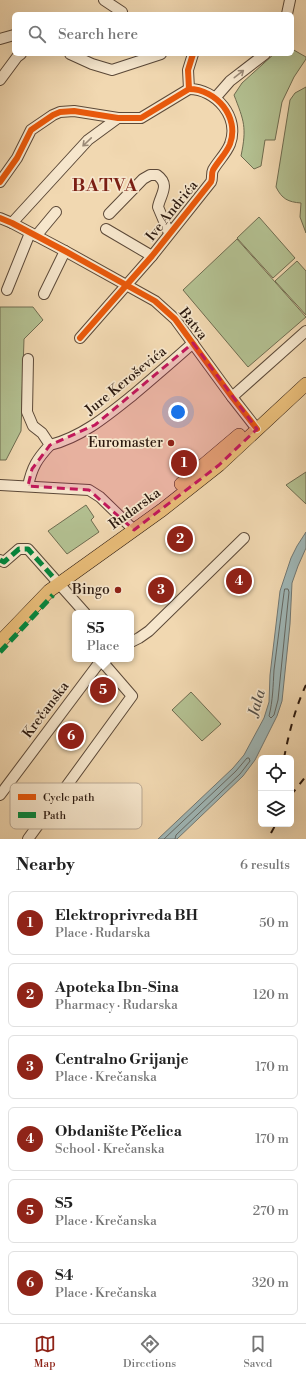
<!DOCTYPE html>
<meta charset="utf-8">
<style>
:root{--surface:#fff;--page:#f6f6f6;--text:#222;--muted:#767676;--line:#e0e0e0;--accent:#8f2418}
body{margin:0;font-family:"Libre Bodoni",serif;background:var(--page);color:var(--text)}
.controls{position:absolute;right:12px;bottom:12px;display:grid;overflow:hidden;border-radius:6px;box-shadow:0 4px 16px #0002}
.controls button{width:36px;height:36px;display:grid;place-items:center;padding:0;border:0;border-bottom:1px solid var(--line);background:var(--surface);color:var(--text);font:20px sans-serif}
.you{position:absolute;left:178px;top:412px;width:14px;height:14px;margin:-10px;border:3px solid #fff;border-radius:50%;background:#1a73e8;box-shadow:0 0 0 6px #1a73e833}
.badge{display:grid;place-items:center;width:26px;height:26px;border-radius:50%;background:var(--accent);color:#fff;font-size:13px;font-weight:700}
.pin{position:absolute;translate:-50% -50%;border:2px solid #fff;box-shadow:0 1px 4px #0006}
.popup{position:absolute;left:72px;top:610px;width:62px;height:52px;box-sizing:border-box;display:grid;place-content:center;border-radius:6px;background:var(--surface);filter:drop-shadow(0 1px 3px #0005);font-size:13px;white-space:nowrap;color:var(--muted)}
.popup b{font-size:15px;color:var(--text)}
.popup::after{content:'';position:absolute;left:50%;top:100%;margin-left:-8px;border:8px solid transparent;border-top-color:var(--surface)}
.list{margin:0;padding:0;list-style:none}
h2{display:flex;justify-content:space-between;align-items:center;height:52px;margin:0;padding:0 16px;font-size:17px}
h2 small{font-size:13px;font-weight:400;color:var(--muted)}
.list li{display:grid;grid-template-columns:26px 1fr auto;gap:12px;align-items:center;box-sizing:border-box;height:64px;margin:0 8px 8px;padding:0 8px;border:1px solid var(--line);border-radius:6px}
.list b{display:block;font-size:15px;white-space:nowrap}
.list p{margin:0;font-size:13px;white-space:nowrap;color:var(--muted)}
.list em{font-size:13px;font-style:normal;color:var(--muted)}
.icon{flex:none;width:22px;height:22px;fill:none;stroke:currentColor;stroke-width:2;stroke-linecap:round;stroke-linejoin:round}
.map{position:relative;flex:none;width:306px;height:839px;overflow:hidden}
.search{position:absolute;background:var(--surface);box-shadow:0 4px 16px #0002;left:12px;right:12px;top:12px;height:44px;display:flex;align-items:center;gap:10px;box-sizing:border-box;padding:0 14px;border-radius:6px;color:var(--muted);font-size:15px}
.sheet{height:484px;background:var(--surface)}
nav{display:flex;justify-content:space-around;align-items:center;box-sizing:border-box;height:56px;border-top:1px solid var(--line);background:var(--surface);font-size:11px;color:var(--muted)}
nav a{display:grid;justify-items:center;gap:2px}
nav .on{color:var(--accent)}
.map>svg:first-child{display:block}
</style>
<div class="map">
<svg width="306" height="839" viewBox="0 0 306 839">
<rect width="100%" height="100%" fill="#f1d8b1"/>
<filter id="stains"><feTurbulence type="fractalNoise" baseFrequency=".005" numOctaves="4"/><feColorMatrix values="0 0 0 0 .2 0 0 0 0 .09 0 0 0 0 .02 0 0 0 .5 -.17"/></filter>
<radialGradient id="worn" r=".72"><stop offset=".6" stop-color="#630" stop-opacity="0"/><stop offset="1" stop-color="#630" stop-opacity=".3"/></radialGradient>
<!-- green -->
<g fill="#b3c091" stroke="#6f6c50">
<path d="M292 49 306 57V59L294 77 282 102 275 140H265L261 166 254 169 241 156C247 127 244 121 234 95L242 83 274 54H292Z"/>
<path d="M306 87V233L300 217 301 203C288 202 282 199 276 187L290 100 295 93Z"/>
<path d="M259 217 295 258 273 278 237 238Z"/>
<path d="M237 239 306 317 248 367 183 290Z"/>
<path d="M297 261 306 271V315L275 281Z"/>
<path d="M0 307H33L43 320 24 339 21 431 6 460H0Z"/>
<path d="M306 472V504L286 485Z"/>
<path d="M86 505 94 517 91 520 99 532 67 554 48 531Z"/>
<path d="M191 692 221 724 202 741 172 710Z"/>
</g>
<!-- water -->
<path fill="#9fb7b7" stroke="#717874" d="M306 532V548L298 566 292 583 290 624 282 701 277 716 255 760 243 776 177 839H158L233 768 244 755 264 718 269 702 270 675 280 591 291 558 297 546Z"/>
<g fill="none" stroke-linecap="round" stroke-linejoin="round">
<!-- shore -->
<g stroke="#656863" stroke-width="1">
<path d="M285 589H288L289 592 278 700 274 715 271 718 269 716C273 700 273 686 274 670 277 644 281 618 284 593Z"/>
<path d="M164 839 236 771 247 758H249L250 761 240 774 176 835 175 839"/>
</g>
<defs>
<g id="minor">
<path d="M104 0 122 12"/>
<path d="M287 14 290 0"/>
<path d="M0 39 14 35"/>
<path d="M70 54 92 64 112 70 161 54"/>
<path d="M0 80 17 57 21 54"/>
<path d="M216 97 230 81 265 54"/>
<path d="M0 182 17 158 31 130 53 115 60 112 74 111 118 118H141L189 89"/>
<path d="M109 214 143 179 150 175H157C171 185 160 195 158 207L169 233"/>
<path d="M0 218 12 223 65 251 155 301 175 319 232 397 257 429"/>
<path d="M12 223 88 140 118 118"/>
<path d="M106 229 152 256"/>
<path d="M36 236 56 212"/>
<path d="M7 290 30 233"/>
<path d="M44 294 65 251"/>
<path d="M80 338 152 256 211 182C213 178 211 174 213 170 218 161 226 154 230 144 240 117 216 89 189 89L188 70 193 54"/>
<path d="M232 397 306 331"/>
<path d="M50 445C82 437 108 415 133 395 153 378 173 361 193 343"/>
<path d="M0 485 89 490 100 497 134 530"/>
<path d="M28 486C32 467 37 459 50 445L42 433 33 426 27 412 28 359"/>
<path d="M0 560 4 562 19 549H28L85 613"/>
<path d="M131 642 139 638 149 631 244 538"/>
<path d="M0 795 102 659"/>
<path d="M28 839 132 696 100 659"/>
</g>
<g id="major">
<path d="M181 484 239 435"/>
<path d="M0 642 49 591 162 510 219 465 306 384"/>
</g>
</defs>
<!-- minor casing -->
<use href="#minor" stroke="#5c4938" stroke-width="12"/>
<!-- major casing -->
<use href="#major" stroke="#2b190f" stroke-width="14"/>
<!-- minor -->
<use href="#minor" stroke="#f6e6cc" stroke-width="10"/>
<!-- major -->
<use href="#major" stroke="#e8bc78" stroke-width="13"/>
<!-- rail -->
<g stroke="#2b190f" stroke-width="2" stroke-dasharray="7 7" stroke-linecap="butt">
<path d="M284 758C289 733 295 708 306 685"/>
<path d="M291 795 306 776"/>
<path d="M271 833 276 824"/>
</g>
<!-- quiet -->
<g stroke="#00873e" stroke-width="5" stroke-dasharray="10 5" stroke-linecap="butt">
<path d="M0 560 4 562 19 549H28L53 577"/>
<path d="M0 652 53 595"/>
</g>
<defs>
<g id="cycleway">
<path d="M0 182 17 158 31 130 53 115 60 112 74 111 118 118H141L189 89"/>
<path d="M0 218 12 223 65 251 155 301 175 319 232 397 257 429"/>
<path d="M80 338 152 256 211 182C213 178 211 174 213 170 218 161 226 154 230 144 240 117 216 89 189 89L188 70 193 54"/>
</g>
</defs>
<!-- cycleway casing -->
<use href="#cycleway" stroke="#f6e6cc" stroke-width="8"/>
<!-- cycleway -->
<use href="#cycleway" stroke="#e8590c" stroke-width="6"/>
</g>
<!-- one-way arrows -->
<defs><path id="oneway-shaft" d="M-6 0H5M1.5-3L5.5 0L1.5 3" fill="none" stroke-width="1.6" stroke-linecap="round" stroke-linejoin="round"/></defs>
<g stroke="#9b8a77">
<use href="#oneway-shaft" transform="translate(239 74) rotate(-38)"/>
<use href="#oneway-shaft" transform="translate(87 142) rotate(136)"/>
</g>
<!-- marked area -->
<path fill="#c2185b" fill-opacity="0.2" stroke="#c2185b" stroke-width="3" stroke-dasharray="8 5" stroke-linejoin="round" d="M193 343 257 429 219 465 134 530 89 490 28 486 32 469 50 445 95 425Z"/>
<!-- markers -->
<g fill="#8f2418" stroke="#f6e6cc" stroke-width="1.5">
<circle cx="171" cy="443" r="4"/>
<circle cx="118" cy="590" r="4"/>
</g>
<g text-anchor="middle" dominant-baseline="central" stroke-width="3.5" stroke-linejoin="round" paint-order="stroke">
<!-- street labels -->
<g font-size="14" fill="#2b190f" stroke="#f6e6cc">
<text transform="translate(172 211) rotate(-51)">Ive Andrića</text>
<text transform="translate(193 324) rotate(51)">Batva</text>
<text transform="translate(126 381) rotate(-39)">Jure Keroševića</text>
<text transform="translate(135 509) rotate(-36)">Rudarska</text>
<text transform="translate(46 710) rotate(-53)">Krečanska</text>
</g>
<!-- poi labels -->
<g font-size="14" fill="#2b190f" stroke="#f6e6cc" text-anchor="end">
<text x="163" y="443">Euromaster</text>
<text x="110" y="590">Bingo</text>
</g>
<!-- water labels -->
<g font-size="15" font-style="italic" fill="#54504a" stroke="#f6e6cc">
<text transform="translate(257 703) rotate(-74)">Jala</text>
</g>
<!-- district labels -->
<g font-size="18" font-weight="bold" letter-spacing="1" fill="#7a1f14" stroke="#f6e6cc">
<text x="105" y="185">BATVA</text>
</g>
</g>
<!-- legend -->
<rect x="10" y="783" width="132" height="46" rx="6" fill="#f6e6cc" stroke="#b9a893" stroke-width="1"/>
<rect x="18" y="794" width="18" height="6" fill="#e8590c"/>
<rect x="18" y="812" width="18" height="6" fill="#00873e"/>
<g font-size="11" fill="#2b190f">
<text x="43" y="801">Cycle path</text>
<text x="43" y="819">Path</text>
</g>
<rect width="100%" height="100%" filter="url(#stains)"/>
<rect width="100%" height="100%" fill="url(#worn)"/>
</svg>
<div class="controls">
<button><svg class="icon" aria-label="locate" viewBox="0 0 24 24"><circle cx="12" cy="12" r="6"/><path d="M12 2v4M12 18v4M2 12h4M18 12h4"/></svg></button>
<button><svg class="icon" aria-label="layers" viewBox="0 0 24 24"><path d="M12 4l9 5-9 5-9-5zM3 14l9 5 9-5"/></svg></button>
</div>
<div class="you"></div>
<div class="pin badge" style="left:184px;top:463px">1</div>
<div class="pin badge" style="left:180px;top:539px">2</div>
<div class="pin badge" style="left:161px;top:590px">3</div>
<div class="pin badge" style="left:239px;top:581px">4</div>
<div class="pin badge" style="left:103px;top:690px">5</div>
<div class="popup"><b>S5</b>Place</div>
<div class="pin badge" style="left:71px;top:736px">6</div>
<div class="search"><svg class="icon" aria-label="search" viewBox="0 0 24 24"><circle cx="10" cy="10" r="6"/><path d="M15 15l6 6"/></svg>Search here</div>
</div>
<section class="sheet">
<h2>Nearby<small>6 results</small></h2>
<ul class="list">
<li><span class="badge">1</span><div><b>Elektroprivreda BH</b><p>Place · Rudarska</p></div><em>50 m</em></li>
<li><span class="badge">2</span><div><b>Apoteka Ibn-Sina</b><p>Pharmacy · Rudarska</p></div><em>120 m</em></li>
<li><span class="badge">3</span><div><b>Centralno Grijanje</b><p>Place · Krečanska</p></div><em>170 m</em></li>
<li><span class="badge">4</span><div><b>Obdanište Pčelica</b><p>School · Krečanska</p></div><em>170 m</em></li>
<li><span class="badge">5</span><div><b>S5</b><p>Place · Krečanska</p></div><em>270 m</em></li>
<li><span class="badge">6</span><div><b>S4</b><p>Place · Krečanska</p></div><em>320 m</em></li>
</ul>
</section>
<nav>
<a class="on"><svg class="icon" aria-label="map" viewBox="0 0 24 24"><path d="M3 6l6-2 6 2 6-2v14l-6 2-6-2-6 2zM9 4v14M15 6v14"/></svg>Map</a>
<a><svg class="icon" aria-label="directions" viewBox="0 0 24 24"><path d="M12 3l9 9-9 9-9-9zM9 14v-3h6M13 9l2 2-2 2"/></svg>Directions</a>
<a><svg class="icon" aria-label="saved" viewBox="0 0 24 24"><path d="M7 4h10v16l-5-4-5 4z"/></svg>Saved</a>
</nav>
